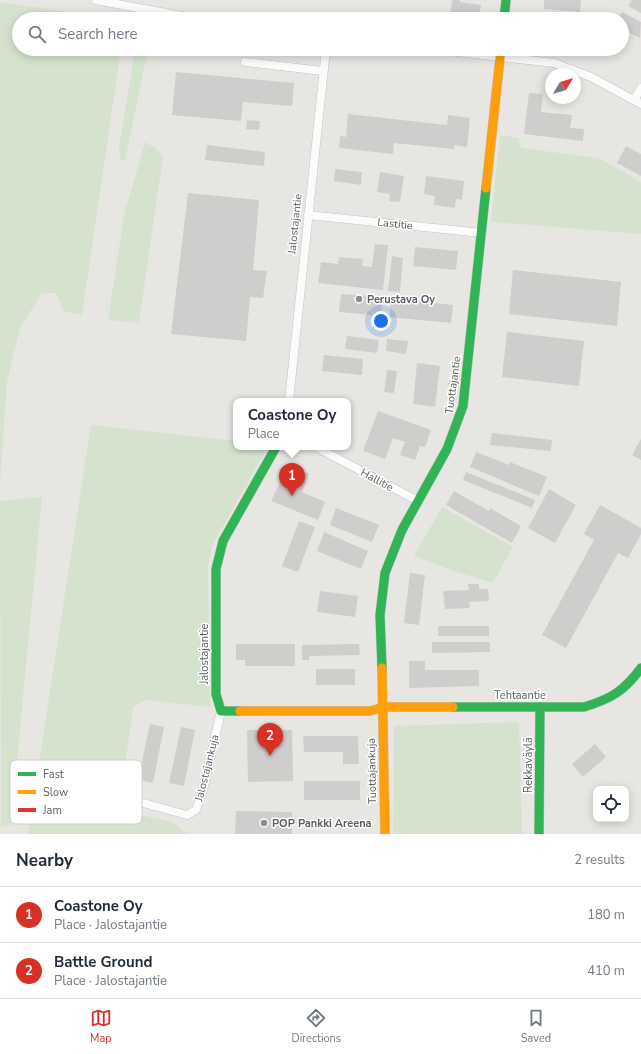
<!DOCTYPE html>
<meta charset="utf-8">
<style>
:root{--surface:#fff;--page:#f2f2f3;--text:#1f2937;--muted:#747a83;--line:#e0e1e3;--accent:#d93025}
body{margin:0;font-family:"Nunito Sans",sans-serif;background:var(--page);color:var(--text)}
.controls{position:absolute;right:12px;bottom:12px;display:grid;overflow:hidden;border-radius:8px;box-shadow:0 2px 10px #0003}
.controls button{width:36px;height:36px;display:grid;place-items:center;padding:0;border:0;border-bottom:1px solid var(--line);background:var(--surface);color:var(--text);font:20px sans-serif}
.compass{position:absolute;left:545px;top:68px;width:36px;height:36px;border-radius:50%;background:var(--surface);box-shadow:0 2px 10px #0003;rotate:52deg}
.you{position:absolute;left:381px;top:321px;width:14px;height:14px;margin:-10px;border:3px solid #fff;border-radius:50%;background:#1a73e8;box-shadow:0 0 0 6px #1a73e833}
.badge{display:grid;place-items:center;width:26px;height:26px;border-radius:50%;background:var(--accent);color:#fff;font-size:13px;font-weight:700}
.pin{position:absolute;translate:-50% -33px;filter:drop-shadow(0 1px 2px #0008)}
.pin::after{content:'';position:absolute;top:21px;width:14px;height:12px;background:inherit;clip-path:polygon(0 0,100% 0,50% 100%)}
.popup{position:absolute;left:233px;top:398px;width:118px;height:52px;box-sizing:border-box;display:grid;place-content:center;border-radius:8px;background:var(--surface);filter:drop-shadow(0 1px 3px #0005);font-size:13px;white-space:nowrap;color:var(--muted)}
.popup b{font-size:15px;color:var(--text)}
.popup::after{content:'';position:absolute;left:50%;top:100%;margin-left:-8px;border:8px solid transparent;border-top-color:var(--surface)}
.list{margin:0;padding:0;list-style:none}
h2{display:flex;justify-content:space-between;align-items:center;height:52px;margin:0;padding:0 16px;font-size:17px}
h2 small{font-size:13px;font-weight:400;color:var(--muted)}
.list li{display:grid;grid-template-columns:26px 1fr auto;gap:12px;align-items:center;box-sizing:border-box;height:56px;padding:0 16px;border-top:1px solid var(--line)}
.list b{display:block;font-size:15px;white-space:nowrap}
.list p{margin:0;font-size:13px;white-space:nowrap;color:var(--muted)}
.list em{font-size:13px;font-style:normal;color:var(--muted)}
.icon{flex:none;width:22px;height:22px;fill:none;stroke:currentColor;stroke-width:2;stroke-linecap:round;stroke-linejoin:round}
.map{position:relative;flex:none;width:641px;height:834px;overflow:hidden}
.search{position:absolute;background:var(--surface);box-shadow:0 2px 10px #0003;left:12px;right:12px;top:12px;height:44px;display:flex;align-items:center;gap:10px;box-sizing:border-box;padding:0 14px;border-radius:22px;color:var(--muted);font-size:15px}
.sheet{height:164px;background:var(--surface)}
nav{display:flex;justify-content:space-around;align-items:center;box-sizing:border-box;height:56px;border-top:1px solid var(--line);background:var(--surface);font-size:11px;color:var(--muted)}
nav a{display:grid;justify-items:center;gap:2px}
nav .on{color:var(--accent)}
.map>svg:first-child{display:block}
</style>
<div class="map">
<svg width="641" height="834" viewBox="0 0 641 834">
<rect width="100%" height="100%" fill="#e8e6e3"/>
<!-- green -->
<g fill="#d5e3ce">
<path d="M0 2 113 19H19V49H121L82 315 64 311 56 293H42L20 328 7 382 0 483Z"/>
<path d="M135 49H148L125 160H120L119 148Z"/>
<path d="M500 135 518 138 521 148 599 158 641 182V234L491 222Z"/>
<path d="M145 142 155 148 163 157 139 323 108 320 124 215Z"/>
<path d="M91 425 236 441V447H268L212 546 208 566 210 707 147 700 133 707 119 810 172 822 187 834H28Z"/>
<path d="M42 497 11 825 1 827 0 501Z"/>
<path d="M442 507 513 547 493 583 453 571 414 556Z"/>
<path d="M519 722 522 834H393L394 726Z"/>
</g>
<!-- building -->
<g fill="#d0cecc">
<path d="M452 0H460V2L481 5 479 17 472 16V19H450Z"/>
<path d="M544 0H581L580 12 544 9Z"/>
<path d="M632 0H641V13L628 6Z"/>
<path d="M622 12 641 22 640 38 622 29V19H618Z"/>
<path d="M176 72 294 83 292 106 243 102 241 121 172 115Z"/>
<path d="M529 93 543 94 541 112 572 115 570 128 584 129 583 141 524 134Z"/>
<path d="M348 114 447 125 448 115 470 118 467 147 454 145V149L394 143 393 154 339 148 340 136 346 137Z"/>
<path d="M247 120 260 121 259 130 246 129Z"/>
<path d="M207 145 265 152 264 166 205 160Z"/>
<path d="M626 146 641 154V176L617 163Z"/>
<path d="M335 169 362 172 361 185 334 181Z"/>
<path d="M380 172 404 176 400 202 389 201 390 194 377 192Z"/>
<path d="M426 176 464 181 462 200 456 199 455 208 434 205 435 196 424 194Z"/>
<path d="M188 193 259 200 253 270 267 271 263 298 250 297 246 341 171 334Z"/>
<path d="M375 244 388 245 383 290 318 283 321 262 338 264 339 257 363 259 362 266 372 267Z"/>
<path d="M415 247 458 251 456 270 413 266Z"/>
<path d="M392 256 403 258 400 292 388 291Z"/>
<path d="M513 270 621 282 617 326 509 314Z"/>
<path d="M341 294 383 297 381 316 339 312Z"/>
<path d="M391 298 453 305 451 323 389 317Z"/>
<path d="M507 332 584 341 579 386 502 377Z"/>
<path d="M347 336 379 340 377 353 345 349Z"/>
<path d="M387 339 408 341 406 354 386 351Z"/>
<path d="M324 355 363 359 362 375 322 371Z"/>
<path d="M417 363 440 366 435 407 413 404Z"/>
<path d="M387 370 397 371 394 393 384 392Z"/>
<path d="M378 411 431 430 425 447 420 446 415 460 400 455 405 442 393 438 385 459 363 451Z"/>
<path d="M492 433 552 440 551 451 490 445Z"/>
<path d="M641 439V460L632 455Z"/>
<path d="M476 452 509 465 510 462 547 477 539 496 470 467Z"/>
<path d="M288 465 309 474 302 492 325 502 318 520 271 501Z"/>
<path d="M466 472 535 500 532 508 463 480Z"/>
<path d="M549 489 576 505 555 543 528 528Z"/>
<path d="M454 491 489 511 490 508 521 526 512 543 446 505Z"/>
<path d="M600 505 641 528V534L628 558 618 553 566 648 542 635 594 540 584 534Z"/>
<path d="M336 508 379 525 372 542 330 525Z"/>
<path d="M299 521 315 527 298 572 282 566Z"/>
<path d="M324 532 368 551 361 569 317 551Z"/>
<path d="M410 573 425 575 419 625 404 623Z"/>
<path d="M468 584H479V589H488L489 601 469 602 470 608 445 609 443 591 469 590Z"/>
<path d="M320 591 358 596 355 617 317 612Z"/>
<rect x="438" y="626" width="51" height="10"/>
<path d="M432 642H490V652L432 653Z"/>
<path d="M236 644H295V666H245V660H236Z"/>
<path d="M359 644 360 655 309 656V660H302V645Z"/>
<path d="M409 661H425V670H479V686L409 688Z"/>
<rect x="316" y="669" width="39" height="16"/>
<path d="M150 724 164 727 153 783 138 780Z"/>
<path d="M181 727 195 730 184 786 169 783Z"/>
<path d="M247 730H292L293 781 248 782Z"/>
<path d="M303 736H358L359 764H343V752H304Z"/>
<path d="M595 744 606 757 583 777 572 764Z"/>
<rect x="304" y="781" width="56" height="19"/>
<path d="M236 811 292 812V834H235Z"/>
</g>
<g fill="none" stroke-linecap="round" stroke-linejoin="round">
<defs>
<g id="street">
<path d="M96 0 198 19"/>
<path d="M431 49 554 63 591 77 641 104"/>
<path d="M245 62 323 71"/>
<path d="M634 100 641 88"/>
<path d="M308 215 482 233"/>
<path d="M289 401 326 49"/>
<path d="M316 447 418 501"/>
<path d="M136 801 187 815 196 810 203 790 221 711"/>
</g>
<g id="fast">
<path d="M504 19 506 0"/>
<path d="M382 668 380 615 385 573 402 530 447 449 463 406 486 188"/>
<path d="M453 707H584C611 699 624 691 641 668"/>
<path d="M240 711H221L216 694V569L223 541 276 447"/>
<path d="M539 834 540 707"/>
</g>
<g id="slow">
<path d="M486 188 501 49"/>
<path d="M382 668 385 833"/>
<path d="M240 711H370L384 707H453"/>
</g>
</defs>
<!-- street casing -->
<use href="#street" stroke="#c4c4c4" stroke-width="9"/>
<!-- fast casing -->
<use href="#fast" stroke="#c2c3c2" stroke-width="10"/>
<!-- slow casing -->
<use href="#slow" stroke="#c2c3c2" stroke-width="10"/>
<!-- street -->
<use href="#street" stroke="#fcfbfb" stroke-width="8"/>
<!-- fast -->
<use href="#fast" stroke="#30b455" stroke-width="9"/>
<!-- slow -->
<use href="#slow" stroke="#ff9f0a" stroke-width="9"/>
<!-- rail -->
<g stroke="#e0e0e0" stroke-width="2" stroke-dasharray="1 5" stroke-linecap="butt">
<path d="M160 19 163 0"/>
<path d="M82 477 120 218 151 93 156 49"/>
</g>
</g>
<!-- markers -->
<g fill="#8b8e8e" stroke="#fff" stroke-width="1.5">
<circle cx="359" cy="299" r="4"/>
<circle cx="264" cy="823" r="4"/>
</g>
<g text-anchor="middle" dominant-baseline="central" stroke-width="3" stroke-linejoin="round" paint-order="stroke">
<!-- street labels -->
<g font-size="11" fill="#595e60" stroke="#fff">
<text transform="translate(295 224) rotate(-84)">Jalostajantie</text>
<text transform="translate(395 224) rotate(6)">Lastitie</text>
<text transform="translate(453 385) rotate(-82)">Tuottajantie</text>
<text transform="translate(377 480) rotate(28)">Hallitie</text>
<text transform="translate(204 654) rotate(-90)">Jalostajantie</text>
<text x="520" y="695">Tehtaantie</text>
<text transform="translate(528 765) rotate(-90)">Rekkaväylä</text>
<text transform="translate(207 768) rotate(-76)">Jalostajankuja</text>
<text transform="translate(372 771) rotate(-91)">Tuottajankuja</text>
</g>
<!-- poi labels -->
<g font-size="11" font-weight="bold" fill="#595e60" stroke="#fff" text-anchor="start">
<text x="367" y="299">Perustava Oy</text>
<text x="272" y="823">POP Pankki Areena</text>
</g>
</g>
<!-- legend -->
<rect x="10" y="760" width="132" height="64" rx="6" fill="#fff" stroke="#cdcfcf" stroke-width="1"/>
<rect x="18" y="772" width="18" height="4" fill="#30b455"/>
<rect x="18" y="790" width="18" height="4" fill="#ff9f0a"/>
<rect x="18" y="808" width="18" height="4" fill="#e5322d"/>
<g font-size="11" fill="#595e60">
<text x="43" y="778">Fast</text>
<text x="43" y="796">Slow</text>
<text x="43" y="814">Jam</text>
</g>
</svg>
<div class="controls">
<button><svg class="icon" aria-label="locate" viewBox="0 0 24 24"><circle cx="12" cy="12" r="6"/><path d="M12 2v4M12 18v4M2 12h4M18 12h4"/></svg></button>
</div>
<svg class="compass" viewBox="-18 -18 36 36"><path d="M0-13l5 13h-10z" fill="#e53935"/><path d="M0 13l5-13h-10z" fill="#747a83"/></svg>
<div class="you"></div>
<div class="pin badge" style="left:292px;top:496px">1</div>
<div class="popup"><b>Coastone Oy</b>Place</div>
<div class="pin badge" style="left:270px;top:756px">2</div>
<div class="search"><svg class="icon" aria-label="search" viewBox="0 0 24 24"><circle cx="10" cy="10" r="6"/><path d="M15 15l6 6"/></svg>Search here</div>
</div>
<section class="sheet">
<h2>Nearby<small>2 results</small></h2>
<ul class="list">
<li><span class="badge">1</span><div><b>Coastone Oy</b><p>Place · Jalostajantie</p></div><em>180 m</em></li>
<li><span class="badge">2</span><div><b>Battle Ground</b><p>Place · Jalostajantie</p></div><em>410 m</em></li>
</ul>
</section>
<nav>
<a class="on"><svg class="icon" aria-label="map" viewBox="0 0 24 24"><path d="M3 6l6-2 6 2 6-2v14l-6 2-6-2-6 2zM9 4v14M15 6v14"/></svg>Map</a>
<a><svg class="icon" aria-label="directions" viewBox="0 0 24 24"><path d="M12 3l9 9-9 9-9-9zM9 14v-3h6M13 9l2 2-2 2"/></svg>Directions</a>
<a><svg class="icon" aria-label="saved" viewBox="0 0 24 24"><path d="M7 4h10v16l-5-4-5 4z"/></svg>Saved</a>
</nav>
